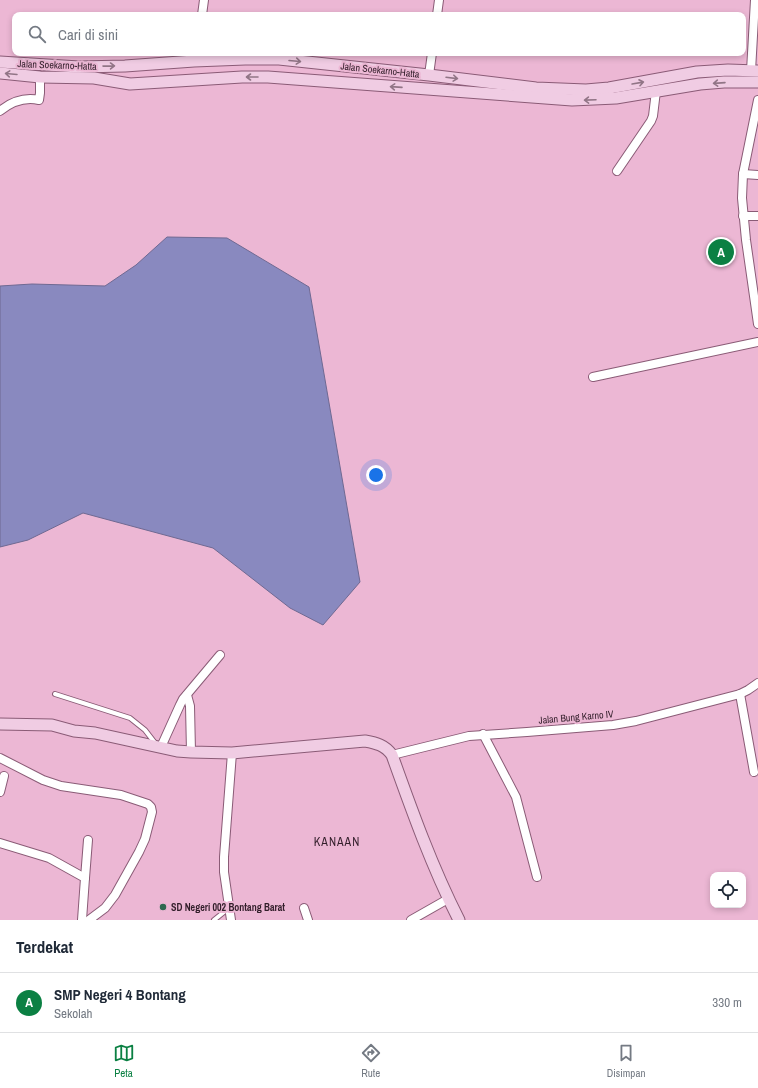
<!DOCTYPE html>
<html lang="id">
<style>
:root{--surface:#fff;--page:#f6f6f7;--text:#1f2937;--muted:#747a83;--line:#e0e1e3;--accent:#0b8043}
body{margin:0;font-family:"Archivo Narrow",sans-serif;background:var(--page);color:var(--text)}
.controls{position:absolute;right:12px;bottom:12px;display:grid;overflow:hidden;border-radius:8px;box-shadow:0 2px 6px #0003}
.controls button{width:36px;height:36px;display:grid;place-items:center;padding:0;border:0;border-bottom:1px solid var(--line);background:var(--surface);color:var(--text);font:20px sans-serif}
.you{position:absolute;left:376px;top:475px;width:14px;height:14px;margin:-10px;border:3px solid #fff;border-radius:50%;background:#1a73e8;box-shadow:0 0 0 6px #1a73e833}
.badge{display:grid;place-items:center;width:26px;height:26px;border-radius:50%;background:var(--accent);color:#fff;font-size:13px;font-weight:700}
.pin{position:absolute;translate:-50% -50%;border:2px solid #fff;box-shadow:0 1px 4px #0006}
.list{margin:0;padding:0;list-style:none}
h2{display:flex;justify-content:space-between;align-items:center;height:52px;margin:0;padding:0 16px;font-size:17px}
h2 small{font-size:13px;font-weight:400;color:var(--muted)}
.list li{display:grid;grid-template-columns:26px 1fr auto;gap:12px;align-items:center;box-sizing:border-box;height:60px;padding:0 16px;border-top:1px solid var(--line)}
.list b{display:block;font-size:15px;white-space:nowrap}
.list p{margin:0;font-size:13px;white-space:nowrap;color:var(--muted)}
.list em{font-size:13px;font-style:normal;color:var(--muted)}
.icon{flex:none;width:22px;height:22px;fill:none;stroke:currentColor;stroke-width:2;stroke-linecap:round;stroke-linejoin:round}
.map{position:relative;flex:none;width:758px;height:920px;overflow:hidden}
.search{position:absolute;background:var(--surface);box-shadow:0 2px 6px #0003;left:12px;right:12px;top:12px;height:44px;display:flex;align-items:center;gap:10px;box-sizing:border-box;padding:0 14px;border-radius:8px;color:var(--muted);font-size:15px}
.sheet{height:112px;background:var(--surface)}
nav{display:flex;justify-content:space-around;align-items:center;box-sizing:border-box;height:56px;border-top:1px solid var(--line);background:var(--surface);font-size:11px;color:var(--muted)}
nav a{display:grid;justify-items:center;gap:2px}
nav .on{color:var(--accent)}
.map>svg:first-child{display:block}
</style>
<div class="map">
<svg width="758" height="920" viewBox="0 0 758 920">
<rect width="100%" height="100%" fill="#ecb7d4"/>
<!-- water -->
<path fill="#8989bf" stroke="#6f6992" d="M167 237 227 238 309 287 360 582 323 625 290 608 213 548 83 513 28 540 0 547V286L32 284 105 286 136 265Z"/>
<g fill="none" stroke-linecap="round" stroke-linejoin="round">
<defs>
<g id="lane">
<path d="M55 694 130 718 145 730 155 743"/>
<path d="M214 920 229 908"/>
</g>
<g id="street">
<path d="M202 15 204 0"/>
<path d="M437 15 439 0"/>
<path d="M751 71 755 0"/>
<path d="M429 75 432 53"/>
<path d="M758 100 743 174 742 198 746 240 758 324"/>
<path d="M0 111C11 102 25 97 39 100L40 93V77"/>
<path d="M617 171 651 121 653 116 656 91"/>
<path d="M743 174 758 175"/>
<path d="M743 216H758"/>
<path d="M593 377 758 342"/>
<path d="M740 694 754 772"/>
<path d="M187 695 190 706 191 752"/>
<path d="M483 734 516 797 528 843 537 877"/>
<path d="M161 747 180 705 183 699 220 655"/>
<path d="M392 755 469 736 527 732 613 725 636 721 740 694 748 690 758 683"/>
<path d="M0 758 43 780 61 786 121 795 148 804 151 807 152 812 145 839 139 852 115 895 105 908 89 920"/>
<path d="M0 792 4 776"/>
<path d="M0 843 49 858 85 878 82 920"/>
<path d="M85 878 88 840"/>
<path d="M304 908 308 920"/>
<path d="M231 920 224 872V857L232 753"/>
<path d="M411 920 448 899"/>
</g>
<g id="secondary">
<path d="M0 62 79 67 125 66 194 61 245 59H279L429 75 536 88 586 90 609 88 697 72 728 70 758 71"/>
<path d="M0 73 40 77 94 78 130 84 242 77H268L572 100 616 98 700 84 724 82H758"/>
<path d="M0 724 52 725 74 731 95 733 177 751 191 752 232 753 365 741C376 743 385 745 392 755 412 811 432 867 459 920"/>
</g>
</defs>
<!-- lane casing -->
<use href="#lane" stroke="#8a5b76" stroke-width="6"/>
<!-- street casing -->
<use href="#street" stroke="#8a5b76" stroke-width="10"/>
<!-- secondary casing -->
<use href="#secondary" stroke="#8a5b76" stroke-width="13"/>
<!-- lane -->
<use href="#lane" stroke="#fff" stroke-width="4"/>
<!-- street -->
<use href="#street" stroke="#fff" stroke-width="8"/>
<!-- secondary -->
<use href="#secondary" stroke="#f0cce3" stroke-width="11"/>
</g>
<!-- one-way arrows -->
<defs><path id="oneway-shaft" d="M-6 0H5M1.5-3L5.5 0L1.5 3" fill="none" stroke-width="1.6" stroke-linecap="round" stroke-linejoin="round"/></defs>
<g stroke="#917586">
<use href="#oneway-shaft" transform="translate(295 61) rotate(5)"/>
<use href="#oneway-shaft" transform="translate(109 66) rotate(-1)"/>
<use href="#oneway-shaft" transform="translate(11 74) rotate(-175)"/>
<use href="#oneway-shaft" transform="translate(252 77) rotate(180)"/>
<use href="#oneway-shaft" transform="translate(452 78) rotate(7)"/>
<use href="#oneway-shaft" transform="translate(638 83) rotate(-10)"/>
<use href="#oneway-shaft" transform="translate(719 83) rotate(176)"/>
<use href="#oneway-shaft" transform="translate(396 87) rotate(-176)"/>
<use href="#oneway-shaft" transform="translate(590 100) rotate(178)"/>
</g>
<!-- markers -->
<circle fill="#2f6850" stroke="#ecb7d4" stroke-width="1.5" cx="163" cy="907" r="4"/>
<g text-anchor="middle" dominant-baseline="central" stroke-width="4" stroke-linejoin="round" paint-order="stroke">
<!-- street labels -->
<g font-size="10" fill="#321e2a" stroke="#ecb7d4">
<text transform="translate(57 65) rotate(2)">Jalan Soekarno-Hatta</text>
<text transform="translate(380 70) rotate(6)">Jalan Soekarno-Hatta</text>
<text transform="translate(576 717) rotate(-5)">Jalan Bung Karno IV</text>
</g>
<!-- poi labels -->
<g font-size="10" font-weight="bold" fill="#321e2a" stroke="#ecb7d4" text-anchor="start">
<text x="171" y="907">SD Negeri 002 Bontang Barat</text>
</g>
<!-- quarter labels -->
<g font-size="12" letter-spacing="1" fill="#321e2a" stroke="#ecb7d4">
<text x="337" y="842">KANAAN</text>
</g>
</g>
</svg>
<div class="controls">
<button><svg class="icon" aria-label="locate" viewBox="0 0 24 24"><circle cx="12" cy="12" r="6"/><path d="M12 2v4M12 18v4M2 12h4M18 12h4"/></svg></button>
</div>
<div class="you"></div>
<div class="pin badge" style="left:721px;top:252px">A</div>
<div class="search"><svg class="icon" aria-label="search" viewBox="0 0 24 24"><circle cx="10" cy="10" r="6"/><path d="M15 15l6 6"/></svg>Cari di sini</div>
</div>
<section class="sheet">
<h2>Terdekat<small></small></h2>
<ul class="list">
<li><span class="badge">A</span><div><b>SMP Negeri 4 Bontang</b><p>Sekolah</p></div><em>330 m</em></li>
</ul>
</section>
<nav>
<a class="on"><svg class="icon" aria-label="map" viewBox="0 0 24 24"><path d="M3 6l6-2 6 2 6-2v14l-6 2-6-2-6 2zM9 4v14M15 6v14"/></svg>Peta</a>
<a><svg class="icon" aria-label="directions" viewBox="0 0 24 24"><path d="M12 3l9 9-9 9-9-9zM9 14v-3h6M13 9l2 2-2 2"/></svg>Rute</a>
<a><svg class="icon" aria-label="saved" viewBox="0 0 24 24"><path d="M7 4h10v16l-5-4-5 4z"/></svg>Disimpan</a>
</nav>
